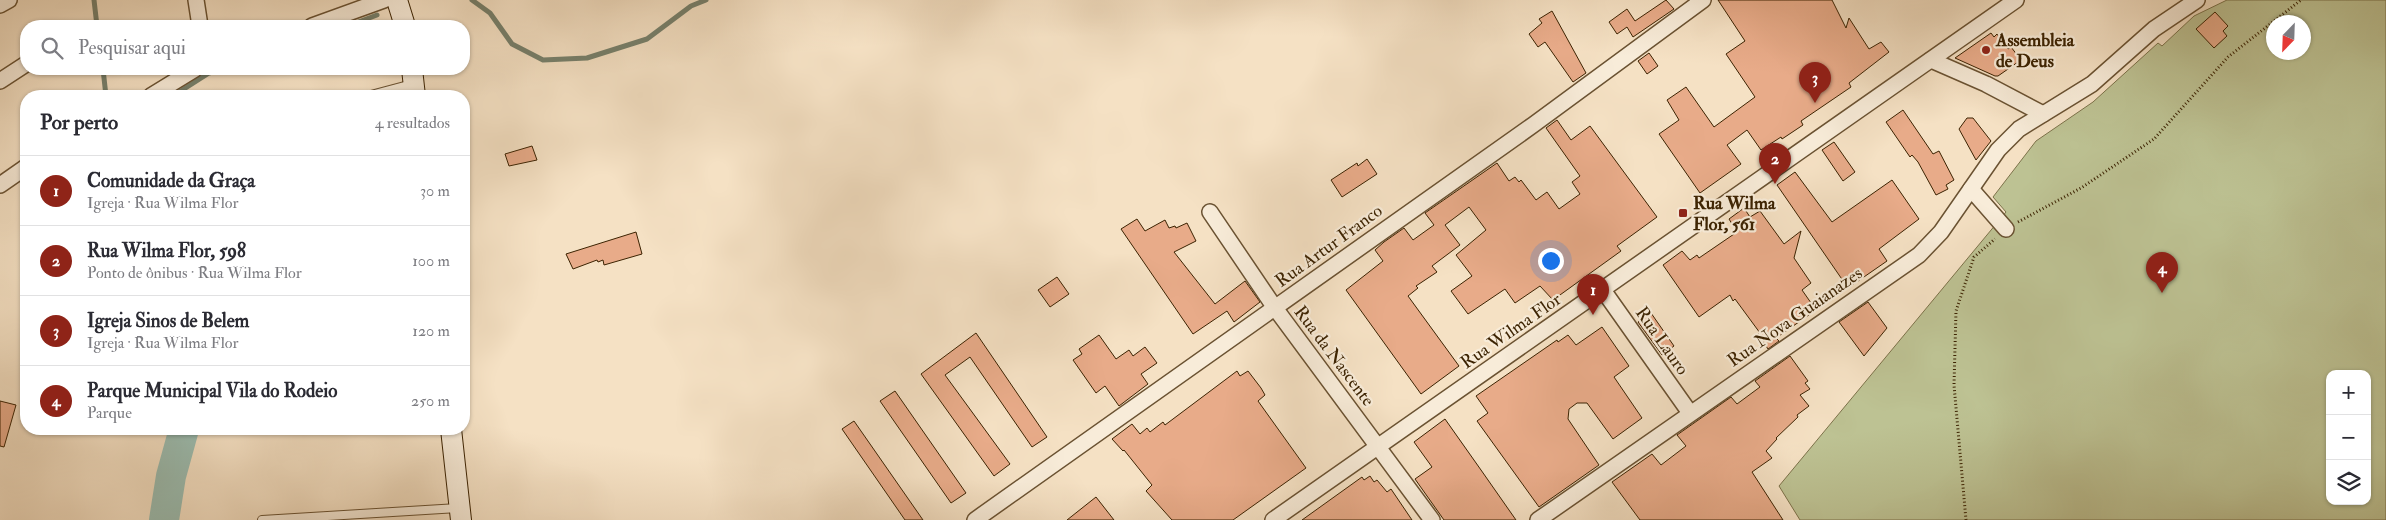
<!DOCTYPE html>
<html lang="pt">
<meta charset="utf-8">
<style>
:root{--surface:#fff;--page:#f7f7f7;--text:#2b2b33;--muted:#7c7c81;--line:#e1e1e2;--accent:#8f2418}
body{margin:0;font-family:"IM FELL Double Pica",serif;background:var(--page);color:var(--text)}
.controls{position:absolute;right:15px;bottom:15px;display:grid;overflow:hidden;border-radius:10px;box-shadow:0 1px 4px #0004}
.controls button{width:45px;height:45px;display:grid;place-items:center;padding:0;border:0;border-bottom:1px solid var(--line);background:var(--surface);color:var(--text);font:25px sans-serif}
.compass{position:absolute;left:2266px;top:15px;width:45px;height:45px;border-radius:50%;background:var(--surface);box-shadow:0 1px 4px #0004;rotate:203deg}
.you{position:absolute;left:1550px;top:260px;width:18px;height:18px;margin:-12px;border:4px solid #fff;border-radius:50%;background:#1a73e8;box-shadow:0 0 0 8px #1a73e833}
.badge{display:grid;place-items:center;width:32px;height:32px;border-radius:50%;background:var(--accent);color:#fff;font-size:16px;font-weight:700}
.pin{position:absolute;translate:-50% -41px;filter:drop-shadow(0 1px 2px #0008)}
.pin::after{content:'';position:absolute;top:26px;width:18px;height:15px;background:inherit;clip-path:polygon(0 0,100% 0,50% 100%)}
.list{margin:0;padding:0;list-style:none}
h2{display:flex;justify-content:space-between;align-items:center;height:65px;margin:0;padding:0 20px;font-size:21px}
h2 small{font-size:16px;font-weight:400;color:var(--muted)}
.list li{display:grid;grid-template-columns:32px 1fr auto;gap:15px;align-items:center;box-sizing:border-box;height:70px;padding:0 20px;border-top:1px solid var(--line)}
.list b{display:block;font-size:19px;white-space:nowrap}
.list p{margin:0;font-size:16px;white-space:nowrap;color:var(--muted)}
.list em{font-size:16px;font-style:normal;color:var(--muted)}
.icon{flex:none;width:28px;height:28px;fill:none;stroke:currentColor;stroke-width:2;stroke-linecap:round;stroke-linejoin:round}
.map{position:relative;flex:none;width:2386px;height:520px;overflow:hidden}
.search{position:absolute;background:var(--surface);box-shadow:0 1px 4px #0004;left:20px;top:20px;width:450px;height:55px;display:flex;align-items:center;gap:12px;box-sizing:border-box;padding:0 18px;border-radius:20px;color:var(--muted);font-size:19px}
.panel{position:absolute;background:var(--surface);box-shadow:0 1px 4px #0004;left:20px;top:90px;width:450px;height:345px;border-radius:20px}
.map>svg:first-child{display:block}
</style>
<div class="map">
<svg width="2386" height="520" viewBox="0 0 2386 520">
<rect width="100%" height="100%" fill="#f5e1c4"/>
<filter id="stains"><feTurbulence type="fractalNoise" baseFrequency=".004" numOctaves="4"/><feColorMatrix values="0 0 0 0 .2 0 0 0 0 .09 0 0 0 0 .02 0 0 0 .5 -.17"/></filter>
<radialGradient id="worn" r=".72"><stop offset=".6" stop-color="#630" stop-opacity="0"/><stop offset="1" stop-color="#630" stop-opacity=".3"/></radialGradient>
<!-- park -->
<path fill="#bdc293" stroke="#7c724a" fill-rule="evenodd" d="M2227 0H2386V520H1800L1779 486 2006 212 1993 197 2036 141 2093 102 2158 43 2162 46 2194 16ZM2274 22H2304V52H2274ZM2330 374H2367V501H2330Z"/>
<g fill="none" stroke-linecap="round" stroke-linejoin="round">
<!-- stream -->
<g stroke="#76806c" stroke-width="5">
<path d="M94 0 97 26"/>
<path d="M472 0 490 13 512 44 543 60 587 58 647 39 691 6 706 0"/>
<path d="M348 26 377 15"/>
<path d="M103 69 106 96"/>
<path d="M173 96 209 73 222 69"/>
</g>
<!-- river -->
<path stroke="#9cbeb2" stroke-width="30" d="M164 520 171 476 184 429"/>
</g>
<!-- building -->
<g fill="#e8ab89" stroke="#3c2302">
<path d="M1666 0 1674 9 1633 37 1627 27 1617 34 1609 22 1627 9 1635 21Z"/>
<path d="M1718 0H1832L1846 28 1849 18 1869 49 1881 42 1889 52 1849 83 1851 87 1801 121 1803 125 1782 139 1781 137 1761 150 1747 130 1727 145 1741 164 1700 193 1659 134 1679 120 1667 100 1686 87 1714 127 1755 97 1726 54 1745 41Z"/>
<path d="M1552 11 1586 73 1573 82 1545 42 1538 47 1529 34 1542 23 1539 19Z"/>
<path d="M2215 12 2228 26 2223 31 2227 36 2214 48 2196 29Z"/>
<path d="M1991 33 1994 37 1997 34 2008 49 2011 47 2021 60 1998 76H1995L1955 58Z"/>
<path d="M1649 53 1658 66 1647 74 1638 61Z"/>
<path d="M1903 110 1933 154 1939 151 1954 180 1946 185 1948 189 1936 195 1918 162 1912 155 1910 157 1886 122Z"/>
<path d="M1967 118H1973L1991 141 1976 160 1959 129Z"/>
<path d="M1557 120 1571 140 1590 126 1657 217 1617 246 1621 251 1553 300 1540 286 1515 303 1505 289 1468 314 1451 291 1472 276 1456 255 1486 230 1469 207 1445 225 1460 245 1432 266 1437 272 1416 286 1418 288 1408 296 1459 366 1421 394 1346 290 1383 261 1375 250 1384 242 1404 228 1413 240 1434 225 1425 213 1497 163 1509 181 1515 177 1519 182 1521 180 1536 200 1547 192 1559 209 1580 194 1572 182 1580 176 1546 128Z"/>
<path d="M1834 142 1855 172 1843 181 1822 150Z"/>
<path d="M532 146 537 160 509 166 505 154Z"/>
<path d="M1367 159 1377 174 1342 197 1331 180 1357 163 1358 166Z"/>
<path d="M1795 172 1832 222 1892 180 1919 219 1879 249 1887 261 1848 288 1777 185Z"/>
<path d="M1744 208 1750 217 1760 211 1784 244 1801 231 1794 258 1811 283 1802 290 1816 310 1776 338 1779 341 1768 349 1758 334 1760 333 1735 299 1733 301 1730 295 1699 317 1663 265 1682 251 1690 260 1697 255 1699 258 1737 232 1729 219Z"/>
<path d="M1137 219 1145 231 1165 220 1169 228 1175 226 1176 228 1187 223 1196 241 1174 252 1215 304 1245 281 1260 302 1234 322 1227 311 1193 334 1121 229Z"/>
<path d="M636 232 642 254 604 265 603 260 598 262 597 260 573 269 566 254Z"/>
<path d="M1057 277 1069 294 1050 307 1038 290Z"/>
<path d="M1868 302 1887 328 1864 356 1839 322Z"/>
<path d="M1651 313 1674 346 1662 355 1638 322Z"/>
<path d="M1602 327 1629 366 1614 377 1642 418 1613 439 1587 403H1577L1569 409 1568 419 1599 465 1539 507 1477 421 1488 413 1476 396 1557 340 1558 342 1568 335 1576 345Z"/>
<path d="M976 333 1047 437 1032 447 970 357 945 375 1010 464 994 476 921 374Z"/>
<path d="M1099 335 1116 359 1129 350 1133 356 1145 347 1157 363 1141 374 1148 384 1119 406 1105 386 1096 393 1073 360 1082 354 1079 349Z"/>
<path d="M1790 356 1808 381 1805 383 1810 389 1800 395 1809 406 1797 415 1798 417 1776 438 1777 439 1766 451 1772 458 1752 472 1783 520H1640L1612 482 1652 454 1661 465 1686 446 1677 435 1731 397 1737 404 1760 387 1755 381Z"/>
<path d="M1237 371 1240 376 1248 371 1261 388 1265 395 1258 401 1306 468 1233 520H1172L1146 491 1152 485 1124 450 1123 451 1112 439 1132 424 1140 434 1147 428 1150 432 1163 422 1165 425Z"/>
<path d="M895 391 966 493 951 503 880 401Z"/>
<path d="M0 401 16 405 4 447 0 446Z"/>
<path d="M1445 419 1481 470 1516 520H1444L1415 479 1432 467 1414 442Z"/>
<path d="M854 421 923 520H905L842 429Z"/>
<path d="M1370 476 1374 482 1377 480 1387 492 1391 489 1412 520H1302L1362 477 1364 480Z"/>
<path d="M1096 497 1114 520H1067Z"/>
</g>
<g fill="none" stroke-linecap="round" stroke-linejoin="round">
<defs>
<g id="lane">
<path d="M367 96 412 84"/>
<path d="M262 520 458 508"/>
</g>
<g id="street">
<path d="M196 0 200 26"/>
<path d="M0 5 9 0"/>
<path d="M312 26 384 0"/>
<path d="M1931 60 1986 84 2043 114"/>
<path d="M0 81 26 64"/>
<path d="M151 96 195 69"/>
<path d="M0 185 26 167"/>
<path d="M1971 189 2006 229"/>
<path d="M1210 212 1275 308 1432 520"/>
<path d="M1603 290 1690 413"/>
<path d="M975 520 1533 125 1703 0"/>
<path d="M1273 520 2016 0"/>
<path d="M1538 520 1919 255 1941 232 1998 150 2019 129 2092 84 2154 29 2197 0"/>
</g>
<g id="secondary">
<path d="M397 0 405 26"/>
<path d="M412 69 415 96"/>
<path d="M451 429 461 520"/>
</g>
</defs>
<!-- lane casing -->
<use href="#lane" stroke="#6a5232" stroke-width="10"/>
<!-- street casing -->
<use href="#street" stroke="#6a5232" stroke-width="18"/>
<!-- secondary casing -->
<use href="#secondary" stroke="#3c2302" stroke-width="22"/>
<!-- path -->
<g stroke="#3c2302" stroke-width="3" stroke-dasharray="1 2.5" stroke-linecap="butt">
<path d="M2018 222 2081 188 2154 139 2228 57 2301 0"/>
<path d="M1966 520 1954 385 1956 311 1974 257 1995 239"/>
</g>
<!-- lane -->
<use href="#lane" stroke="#f8ecd9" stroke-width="8"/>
<!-- street -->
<use href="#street" stroke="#f8ecd9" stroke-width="15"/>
<!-- secondary -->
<use href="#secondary" stroke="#f8ecd9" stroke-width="20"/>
</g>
<!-- markers -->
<g fill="#8f2418" stroke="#f8ecd9" stroke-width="2">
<circle cx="1986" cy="50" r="5"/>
<rect x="1678" y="208" width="10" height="10" rx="2.5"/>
</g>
<g text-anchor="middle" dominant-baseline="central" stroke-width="4.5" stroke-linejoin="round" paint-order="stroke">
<!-- poi labels -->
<g font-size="18" font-weight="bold" fill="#3c2302" stroke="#f8ecd9" text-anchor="start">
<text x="1996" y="40">Assembleia<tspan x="1996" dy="21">de Deus</tspan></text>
<text x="1693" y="203">Rua Wilma<tspan x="1693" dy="21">Flor, 561</tspan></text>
</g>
<!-- street labels -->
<g font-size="18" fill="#3c2302" stroke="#f8ecd9">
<text transform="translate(1329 246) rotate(-36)">Rua Artur Franco</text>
<text transform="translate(1795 317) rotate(-35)">Rua Nova Guaianazes</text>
<text transform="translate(1511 331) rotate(-35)">Rua Wilma Flor</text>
<text transform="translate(1662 341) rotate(55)">Rua Lauro</text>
<text transform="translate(1334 356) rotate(53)">Rua da Nascente</text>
</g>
</g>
<rect width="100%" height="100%" filter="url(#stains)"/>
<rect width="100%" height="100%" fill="url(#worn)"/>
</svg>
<div class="controls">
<button>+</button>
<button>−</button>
<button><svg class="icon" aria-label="layers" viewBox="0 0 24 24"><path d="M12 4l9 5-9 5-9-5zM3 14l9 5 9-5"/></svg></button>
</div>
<svg class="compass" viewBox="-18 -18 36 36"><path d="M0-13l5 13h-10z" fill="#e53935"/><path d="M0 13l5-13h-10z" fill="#7c7c81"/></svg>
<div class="you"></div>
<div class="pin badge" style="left:1593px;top:315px">1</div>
<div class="pin badge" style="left:1775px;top:184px">2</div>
<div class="pin badge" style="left:1815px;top:103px">3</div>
<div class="pin badge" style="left:2162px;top:293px">4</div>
<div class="search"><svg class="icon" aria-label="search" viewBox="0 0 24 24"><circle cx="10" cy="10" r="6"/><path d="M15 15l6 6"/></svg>Pesquisar aqui</div>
<section class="panel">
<h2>Por perto<small>4 resultados</small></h2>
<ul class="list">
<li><span class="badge">1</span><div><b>Comunidade da Graça</b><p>Igreja · Rua Wilma Flor</p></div><em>30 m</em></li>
<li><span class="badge">2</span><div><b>Rua Wilma Flor, 598</b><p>Ponto de ônibus · Rua Wilma Flor</p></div><em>100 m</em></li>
<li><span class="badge">3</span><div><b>Igreja Sinos de Belem</b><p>Igreja · Rua Wilma Flor</p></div><em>120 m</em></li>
<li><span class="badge">4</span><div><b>Parque Municipal Vila do Rodeio</b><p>Parque</p></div><em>250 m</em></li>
</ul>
</section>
</div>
